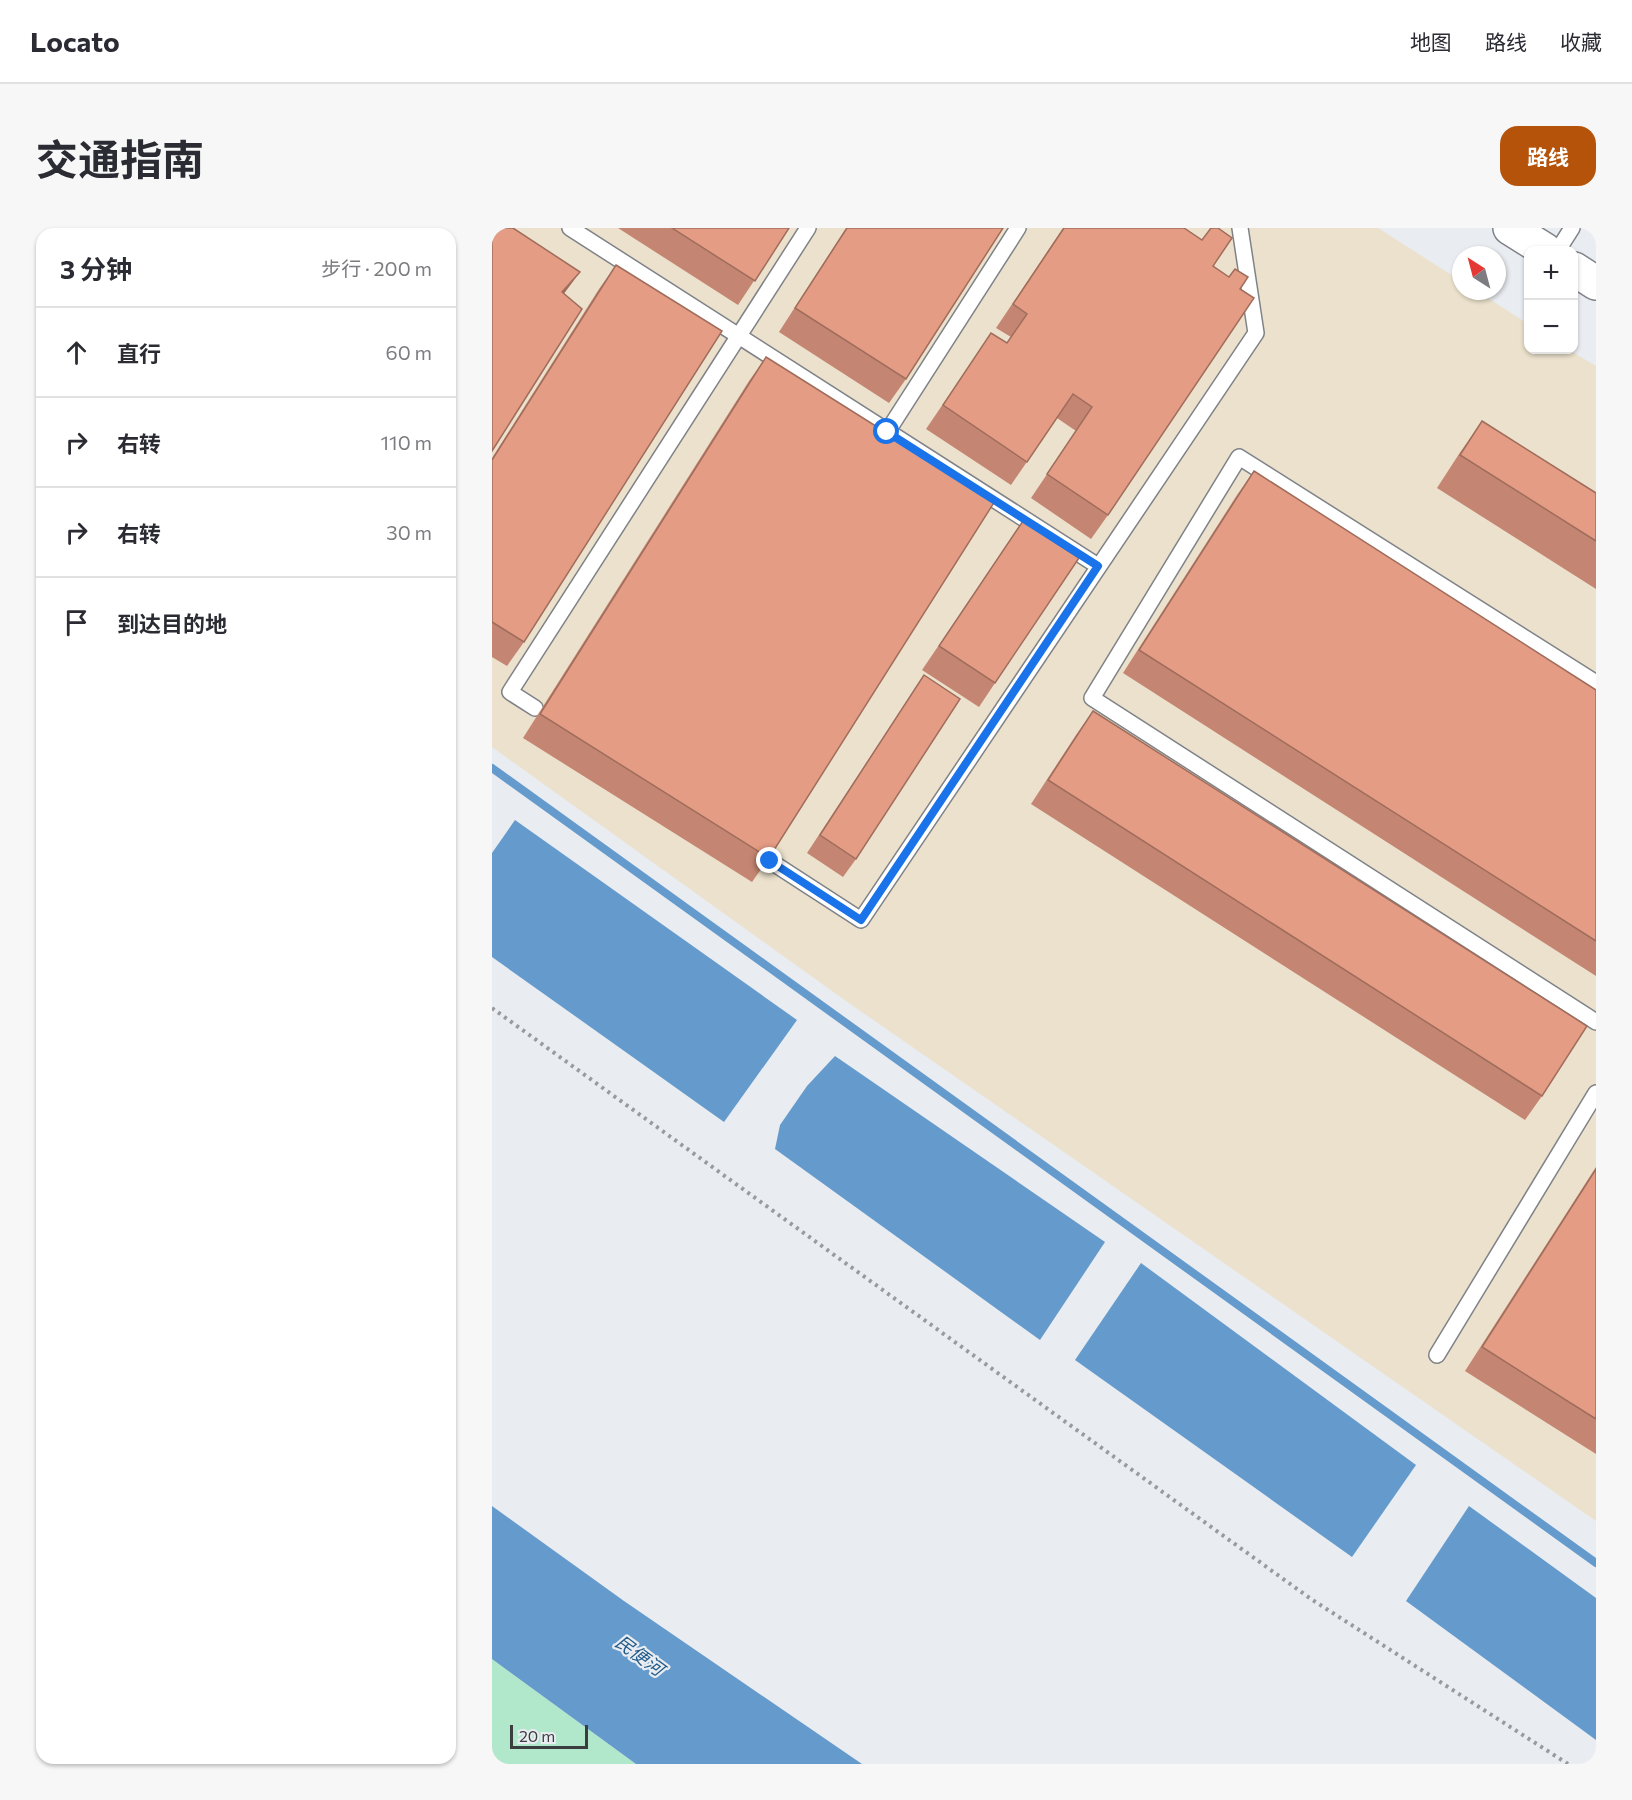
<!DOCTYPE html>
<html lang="zh">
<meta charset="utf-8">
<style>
:root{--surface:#fff;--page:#f7f7f7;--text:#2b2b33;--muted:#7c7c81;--line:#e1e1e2;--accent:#b45309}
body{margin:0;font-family:Commissioner,"Noto Sans SC",sans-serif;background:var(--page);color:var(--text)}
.controls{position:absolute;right:18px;top:18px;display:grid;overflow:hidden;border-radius:12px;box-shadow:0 2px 4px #0004}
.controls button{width:54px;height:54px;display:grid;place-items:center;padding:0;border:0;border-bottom:2px solid var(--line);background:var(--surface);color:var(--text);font:30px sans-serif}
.compass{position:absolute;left:960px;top:18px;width:54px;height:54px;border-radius:50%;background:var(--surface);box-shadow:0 2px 4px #0004;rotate:324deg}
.scale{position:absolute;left:18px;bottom:15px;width:78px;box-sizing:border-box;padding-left:6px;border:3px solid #3c3d3f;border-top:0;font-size:16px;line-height:21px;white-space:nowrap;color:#3c3d3f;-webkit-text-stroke:4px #e9ecf1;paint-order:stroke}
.stop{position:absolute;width:18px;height:18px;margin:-14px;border:4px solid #1a73e8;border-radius:50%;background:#fff}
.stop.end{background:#1a73e8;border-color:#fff;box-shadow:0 2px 6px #0008}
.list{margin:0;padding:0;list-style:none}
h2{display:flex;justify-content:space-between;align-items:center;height:78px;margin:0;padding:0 24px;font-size:26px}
h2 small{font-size:20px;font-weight:400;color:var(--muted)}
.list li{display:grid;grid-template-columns:39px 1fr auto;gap:18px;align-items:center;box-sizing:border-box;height:90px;padding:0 24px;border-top:2px solid var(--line)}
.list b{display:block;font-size:22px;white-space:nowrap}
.list em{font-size:20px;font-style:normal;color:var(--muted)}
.icon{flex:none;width:33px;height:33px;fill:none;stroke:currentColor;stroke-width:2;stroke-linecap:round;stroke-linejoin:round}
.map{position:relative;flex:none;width:1104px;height:1536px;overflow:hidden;border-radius:18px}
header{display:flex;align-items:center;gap:36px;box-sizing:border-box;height:84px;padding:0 30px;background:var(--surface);border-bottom:2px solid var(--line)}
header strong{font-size:28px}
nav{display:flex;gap:33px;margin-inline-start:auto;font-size:21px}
.intro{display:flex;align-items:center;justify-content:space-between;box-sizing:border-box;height:144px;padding:0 36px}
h1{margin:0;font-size:42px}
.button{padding:15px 27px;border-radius:18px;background:var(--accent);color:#fff;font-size:21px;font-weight:700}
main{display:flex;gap:36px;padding:0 36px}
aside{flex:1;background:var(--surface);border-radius:18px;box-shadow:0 2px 4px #0004}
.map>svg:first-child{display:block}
</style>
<header>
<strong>Locato</strong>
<nav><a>地图</a><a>路线</a><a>收藏</a></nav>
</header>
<div class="intro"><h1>交通指南</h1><a class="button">路线</a></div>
<main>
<aside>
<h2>3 分钟<small>步行 · 200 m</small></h2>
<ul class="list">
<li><svg class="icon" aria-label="ahead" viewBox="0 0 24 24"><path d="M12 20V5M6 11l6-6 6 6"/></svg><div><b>直行</b></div><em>60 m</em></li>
<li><svg class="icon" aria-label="right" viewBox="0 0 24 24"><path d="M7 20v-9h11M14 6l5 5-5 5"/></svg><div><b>右转</b></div><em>110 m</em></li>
<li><svg class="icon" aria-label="right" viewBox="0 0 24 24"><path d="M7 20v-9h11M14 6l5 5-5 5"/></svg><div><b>右转</b></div><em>30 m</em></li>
<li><svg class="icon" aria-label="arrive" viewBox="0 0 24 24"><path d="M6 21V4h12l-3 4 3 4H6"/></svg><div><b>到达目的地</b></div></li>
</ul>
</aside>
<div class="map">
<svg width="1104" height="1536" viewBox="0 0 1104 1536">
<rect width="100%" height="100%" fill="#e9ecf1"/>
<!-- industrial -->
<path fill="#ebe1cc" d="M0 0H886L969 53V63H985L1036 96V122H1077L1104 138V1293L354 773 0 519Z"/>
<!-- green -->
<path fill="#b1e8cb" d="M0 1431 144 1536H0Z"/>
<!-- water -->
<g fill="#659bcc">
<path d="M23 592 305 792 232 894 0 729V625Z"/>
<path d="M343 828 613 1014 548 1112 283 921 288 897 315 858Z"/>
<path d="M649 1035 924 1237 860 1329 583 1132Z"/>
<path d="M0 1278 132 1373 370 1536H144L0 1431Z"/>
<path d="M977 1278 1104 1370V1512L914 1373Z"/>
</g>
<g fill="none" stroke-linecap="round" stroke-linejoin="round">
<!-- stream -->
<path stroke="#659bcc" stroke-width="8" d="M0 540 1104 1335"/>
<defs>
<g id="service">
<path d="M78 0 606 338"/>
<path d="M1066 22 1080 0"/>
<path d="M390 212 526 0"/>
<path d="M1104 455 747 229 600 470 1104 794"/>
<path d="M43 480 18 464 316 0"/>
<path d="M278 633 369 692 764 105 748 0"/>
<path d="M945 1127 1104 865"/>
</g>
<g id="tertiary">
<path d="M1018 0 1053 22"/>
<path d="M1082 41 1104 55"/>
</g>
</defs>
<!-- service casing -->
<use href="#service" stroke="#7f8287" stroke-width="18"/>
<!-- tertiary casing -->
<use href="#tertiary" stroke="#7f8287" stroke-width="36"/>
<!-- path -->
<path stroke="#989a9d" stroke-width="4" stroke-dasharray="3 4.5" stroke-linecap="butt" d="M0 780 819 1371 1076 1536"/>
<!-- service -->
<use href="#service" stroke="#fff" stroke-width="15"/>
<!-- tertiary -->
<use href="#tertiary" stroke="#fff" stroke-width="33"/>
</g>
<!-- wall -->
<g fill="#c48672">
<path d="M126 0H297L246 77Z"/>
<path d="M354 0H511L414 151 397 175 287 104Z"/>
<path d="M571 0H692L721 38 748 61 616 287 599 311 539 270 584 203 565 190 519 257 434 201 483 129 515 115 519 109 504 100Z"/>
<path d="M124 37 32 414 15 438 0 429V230L107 61Z"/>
<path d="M274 129 277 630 260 654 31 510 257 153Z"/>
<path d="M990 193 1104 265V361L945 260 967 226Z"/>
<path d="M762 243 1104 462V748L631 445 745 267Z"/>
<path d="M531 293 503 455 487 479 430 442Z"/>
<path d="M432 447 364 631 351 649 315 625Z"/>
<path d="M601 483 1050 868 1033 892 539 576 584 507Z"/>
<path d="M1104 939V1226L973 1143Z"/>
</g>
<!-- shaded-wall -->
<path fill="#a06d5c" d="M88 44 71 67 70 64Z"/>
<!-- building -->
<g fill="#e49c84" stroke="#a06d5c" stroke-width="1.5">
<path d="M0 0H21L88 44 70 64 90 81 0 223Z"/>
<path d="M180 0H297L263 53Z"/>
<path d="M355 0H511L414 151 303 80Z"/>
<path d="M572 0H692L710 12 719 0H726L740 10 721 38 737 49 743 41 756 49 748 61 762 70 616 287 555 246 600 179 581 166 535 234 451 177 499 105 515 115 535 86 521 76Z"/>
<path d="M124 37 230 103 32 414 0 394V232Z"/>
<path d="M274 129 503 273 277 630 48 486Z"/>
<path d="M990 193 1104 265V313L968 227Z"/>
<path d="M762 243 1104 462V713L647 422Z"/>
<path d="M531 293 587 330 503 455 447 418Z"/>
<path d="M432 447 468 471 364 631 328 607Z"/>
<path d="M601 483 1095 798 1050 868 556 552Z"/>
<path d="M1104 941V1191L990 1119Z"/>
</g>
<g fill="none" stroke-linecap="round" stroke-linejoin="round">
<!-- route -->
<path stroke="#1a73e8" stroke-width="8" d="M278 633 369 692 606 338 395 204"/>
</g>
<g text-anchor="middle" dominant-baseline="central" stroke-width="4.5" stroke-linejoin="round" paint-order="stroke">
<!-- water labels -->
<g font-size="18" font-style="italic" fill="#1f5a89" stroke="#e9ecf1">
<text transform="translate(148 1427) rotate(36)">民便河</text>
</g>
</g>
</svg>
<div class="controls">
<button>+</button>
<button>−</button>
</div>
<svg class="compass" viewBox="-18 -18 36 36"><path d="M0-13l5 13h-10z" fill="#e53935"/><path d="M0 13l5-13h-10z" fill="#7c7c81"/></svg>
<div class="scale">20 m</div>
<div class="stop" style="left:395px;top:204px"></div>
<div class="stop end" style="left:278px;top:633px"></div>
</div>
</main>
